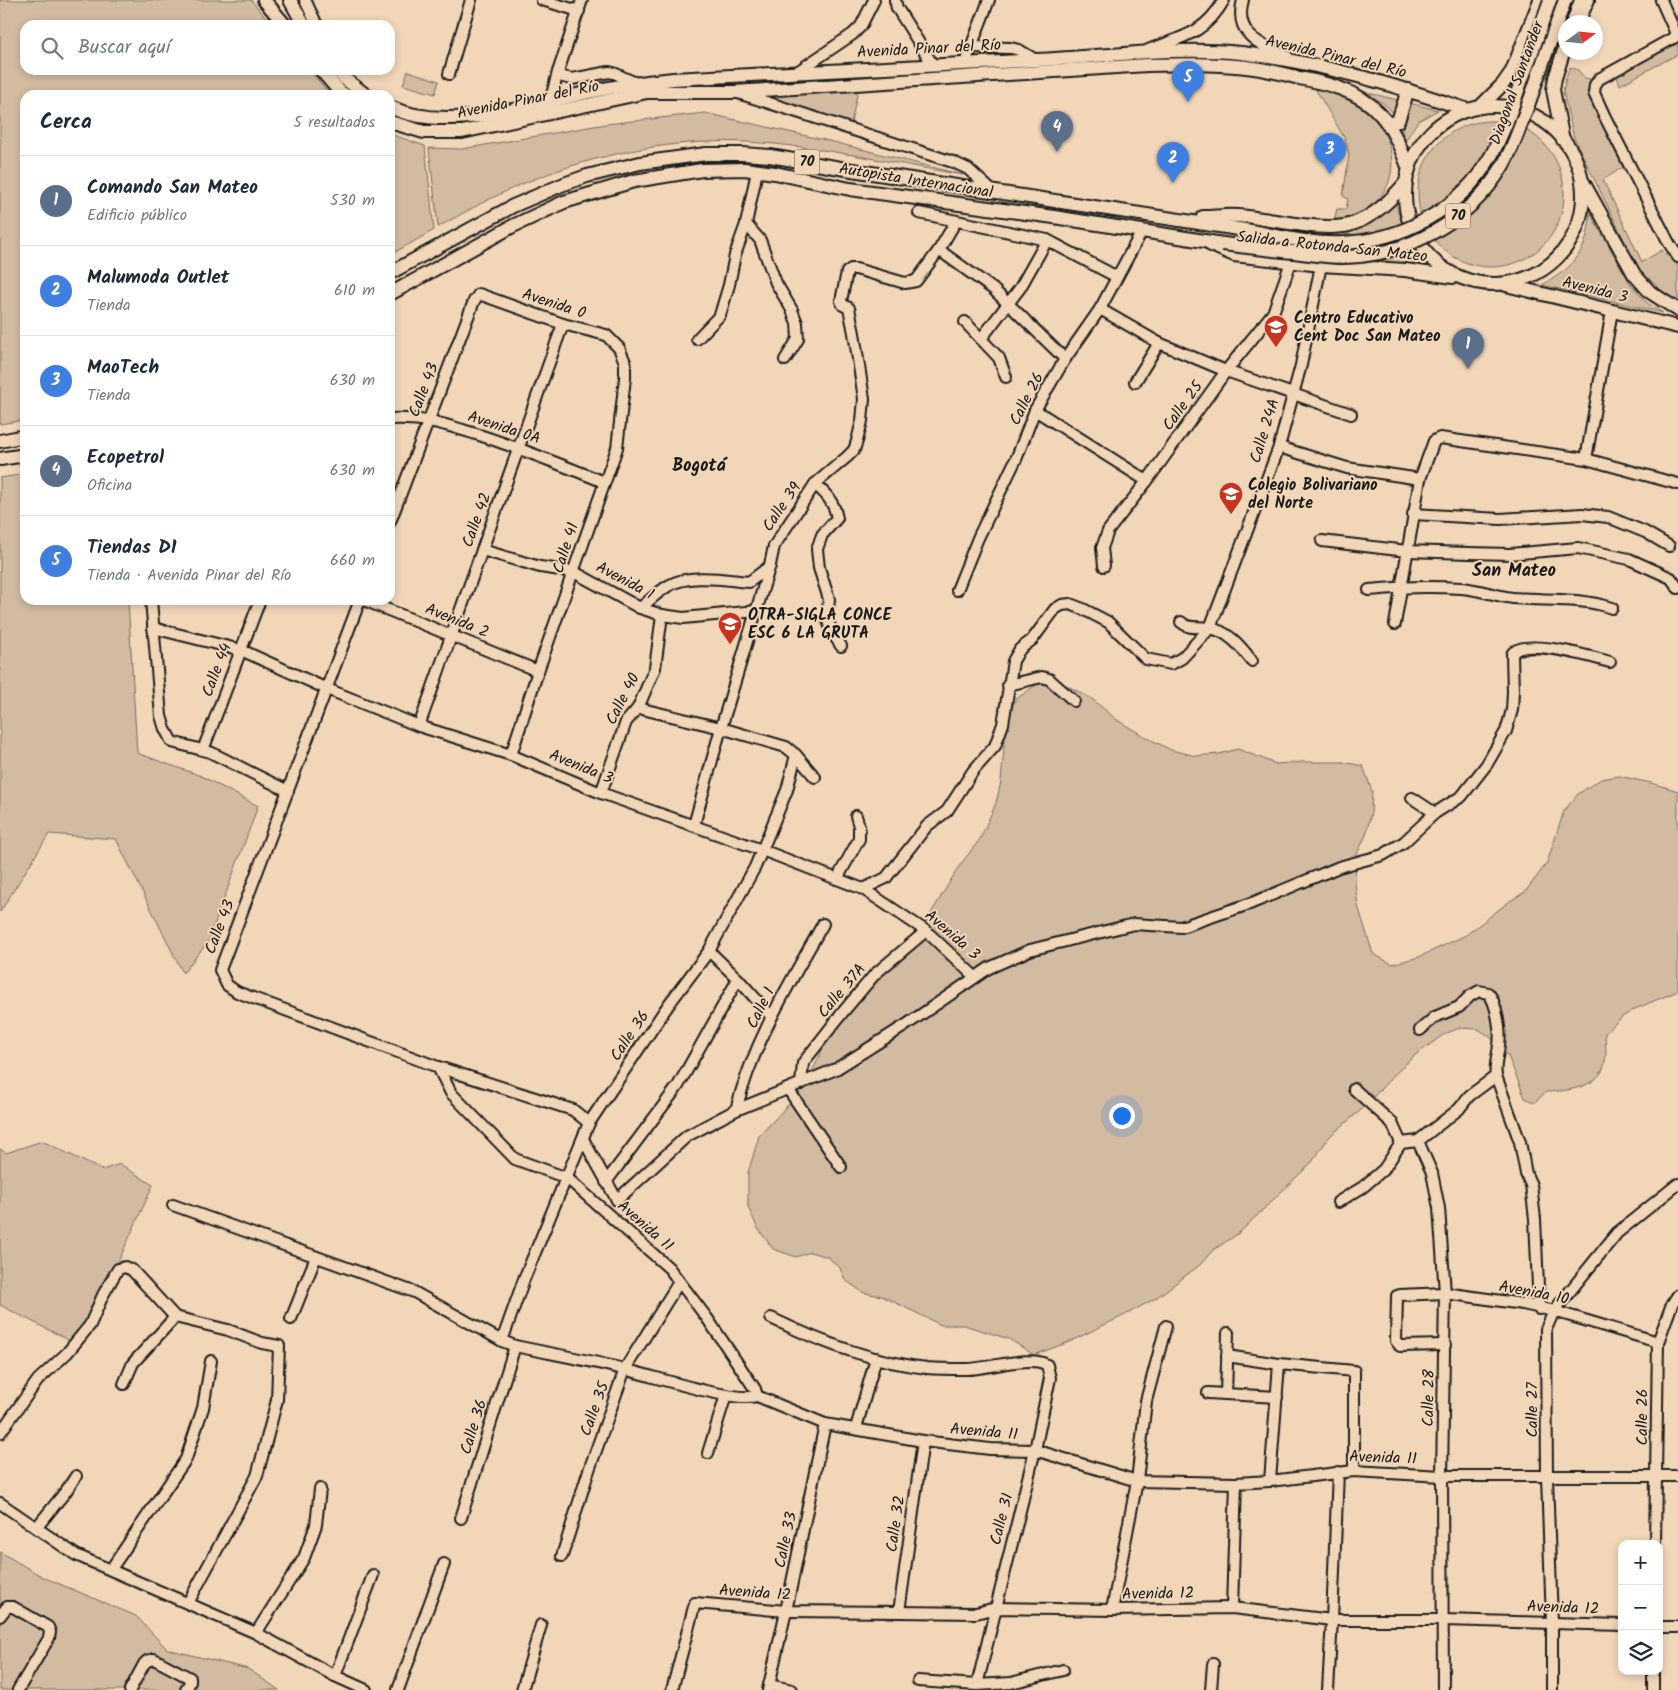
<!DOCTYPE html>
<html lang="es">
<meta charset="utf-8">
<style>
:root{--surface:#fff;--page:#f6f6f7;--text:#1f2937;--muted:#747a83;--line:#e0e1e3;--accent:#db2777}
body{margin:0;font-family:Kalam,sans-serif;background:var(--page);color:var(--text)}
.controls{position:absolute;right:15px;bottom:15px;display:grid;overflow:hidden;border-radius:10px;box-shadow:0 2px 8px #0003}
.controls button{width:45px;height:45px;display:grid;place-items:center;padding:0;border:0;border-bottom:1px solid var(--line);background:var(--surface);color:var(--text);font:25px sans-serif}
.compass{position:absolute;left:1558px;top:15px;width:45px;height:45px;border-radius:50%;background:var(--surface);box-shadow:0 2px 8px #0003;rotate:75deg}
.you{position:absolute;left:1121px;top:1115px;width:18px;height:18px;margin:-12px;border:4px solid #fff;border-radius:50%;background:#1a73e8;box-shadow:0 0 0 8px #1a73e833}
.badge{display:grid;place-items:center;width:32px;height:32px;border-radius:50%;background:var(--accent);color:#fff;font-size:16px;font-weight:700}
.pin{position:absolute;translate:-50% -41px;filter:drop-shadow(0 1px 2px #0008)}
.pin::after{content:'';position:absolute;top:26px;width:18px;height:15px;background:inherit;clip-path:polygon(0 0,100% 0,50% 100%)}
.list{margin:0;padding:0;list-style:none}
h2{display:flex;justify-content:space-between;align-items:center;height:65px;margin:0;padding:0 20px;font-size:21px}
h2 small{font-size:16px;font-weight:400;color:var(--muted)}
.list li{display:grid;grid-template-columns:32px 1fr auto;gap:15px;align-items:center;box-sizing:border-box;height:90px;padding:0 20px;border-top:1px solid var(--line)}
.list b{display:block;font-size:19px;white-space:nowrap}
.list p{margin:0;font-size:16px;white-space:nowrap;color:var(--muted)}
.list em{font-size:16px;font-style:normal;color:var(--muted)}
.icon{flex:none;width:28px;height:28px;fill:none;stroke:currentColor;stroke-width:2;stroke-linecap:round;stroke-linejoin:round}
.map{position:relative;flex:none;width:1678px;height:1690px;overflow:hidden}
.search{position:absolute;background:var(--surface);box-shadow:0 2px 8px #0003;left:20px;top:20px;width:375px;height:55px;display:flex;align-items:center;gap:12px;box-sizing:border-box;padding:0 18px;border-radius:15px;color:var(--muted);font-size:19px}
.panel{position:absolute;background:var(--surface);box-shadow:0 2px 8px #0003;left:20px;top:90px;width:375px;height:515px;border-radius:15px}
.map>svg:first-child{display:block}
</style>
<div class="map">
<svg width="1678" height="1690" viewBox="0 0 1678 1690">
<rect width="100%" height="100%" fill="#f1d6b8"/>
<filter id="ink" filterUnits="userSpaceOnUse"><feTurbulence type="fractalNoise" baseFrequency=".02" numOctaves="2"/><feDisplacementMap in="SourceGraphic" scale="10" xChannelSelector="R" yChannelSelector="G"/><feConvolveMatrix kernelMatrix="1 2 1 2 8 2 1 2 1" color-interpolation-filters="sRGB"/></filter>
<g filter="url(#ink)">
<!-- green -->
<g fill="#d2bba1" stroke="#776c5e">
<path d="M0 0H251L272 25H25V70H309L331 95H25V420L0 424Z"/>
<path d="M1678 13V54L1620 85 1615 72 1673 41 1670 33Z"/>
<path d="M1570 67 1578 70 1585 78 1599 81 1591 99 1623 167 1603 180 1642 262 1662 250 1678 266V303L1671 300 1638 268 1574 138 1563 92 1566 77Z"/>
<path d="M408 71 439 81 435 94 403 85Z"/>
<path d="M1319 87C1340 94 1359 101 1375 118 1381 125 1385 134 1388 142 1402 183 1376 216 1334 220L1337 209H1346L1348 199 1343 196 1349 155 1345 139 1316 90Z"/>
<path d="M858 91 851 123 763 94Z"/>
<path d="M1358 91C1385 96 1411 104 1438 110L1418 121 1405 141C1398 112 1385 100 1358 91Z"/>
<path d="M705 113 829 141 963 175C892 163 820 146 748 142 664 138 574 158 498 195 477 205 458 216 438 227L429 148 462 149 606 124Z"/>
<circle cx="1491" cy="194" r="73"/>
<path d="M390 134 425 146 434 230 390 255Z"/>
<path d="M1395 201C1400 223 1411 246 1428 261L1427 267 1337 255 1338 231Z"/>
<path d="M1590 213 1630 283 1646 302 1663 313 1542 285C1575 267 1588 251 1590 213Z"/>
<path d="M25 474V600H128L137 753 201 776 258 806 208 942 183 973 116 839 49 834 0 912V478Z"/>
<path d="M1040 682 1066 685 1092 699 1117 720 1142 735 1171 750 1196 756 1219 754 1238 749 1276 764 1303 762H1343L1363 766 1372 791 1371 813 1366 835 1356 856 1355 883 1358 906 1373 954 1392 964 1419 957 1466 935 1510 901 1525 892 1547 863 1564 811 1578 794 1601 779 1619 776 1651 783 1678 791V991L1637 1008 1622 1017 1605 1033C1605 1042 1607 1053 1605 1062 1601 1088 1567 1091 1546 1092L1534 1103 1525 1098 1508 1056 1489 1036 1478 1029 1459 1028 1443 1035 1414 1056 1395 1074 1361 1110 1330 1136 1312 1162 1239 1233 1212 1251 1201 1264 1156 1298 1123 1316 1069 1342 1034 1355 1009 1339 964 1325H941L882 1296 864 1293 845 1280 840 1268 828 1257 810 1252 796 1257 773 1249 757 1227 748 1207V1173L759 1136 788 1105 815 1066 829 1034 843 1015 921 930 958 868 980 839 996 803 1001 782 1006 725 1015 700Z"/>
<path d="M42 1141 102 1170 120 1164 153 1185 80 1346 0 1305V1149L6 1153Z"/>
<path d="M0 1552 43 1577 136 1616 167 1649 248 1669 279 1690H0Z"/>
</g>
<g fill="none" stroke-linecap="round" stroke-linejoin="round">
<defs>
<g id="minor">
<path d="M305 0 317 25"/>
<path d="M542 0 579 11"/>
<path d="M895 0 897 8 933 65"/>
<path d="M1243 0C1233 36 1262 45 1288 57"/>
<path d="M1661 0 1677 36 1599 79 1595 85 1594 93 1605 117 1669 243 1678 257"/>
<path d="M1579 22 1589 0"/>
<path d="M970 47 1011 48 1019 50 1036 60"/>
<path d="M1148 50C1182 37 1205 34 1224 0"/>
<path d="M965 63 989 0"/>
<path d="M558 72 563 77 572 79 609 72 614 73 636 83"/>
<path d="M797 72 853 34 861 26 874 0"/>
<path d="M449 74 471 0"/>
<path d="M738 93 953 162 968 169 992 191"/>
<path d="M550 102 558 72 582 0"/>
<path d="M919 213 1047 240 1117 277"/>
<path d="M746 224 760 240 776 283 792 310 797 323 798 339 785 360"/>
<path d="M939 250 993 289 1065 359"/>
<path d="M1100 309 1159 343 1226 371 1351 414"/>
<path d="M965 322 999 358 1006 377"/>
<path d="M697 339 720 315 729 285 735 255 746 224 757 171"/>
<path d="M981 339 1020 288 1047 240"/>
<path d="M1135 382 1159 343"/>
<path d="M1035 410 1147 481"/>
<path d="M390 419C424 417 444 424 476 434 520 448 562 465 604 482"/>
<path d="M1279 447 1347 468 1420 479"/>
<path d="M1586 459 1612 311"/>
<path d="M815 484C827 495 834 502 837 518L822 535 817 549 819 568 829 599 827 618 832 632 841 646"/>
<path d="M1413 514 1500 519 1582 514 1608 517 1645 532 1669 546"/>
<path d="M390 522 474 301 479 294 563 324 606 335 619 348 625 362V378L617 448 538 671 511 755"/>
<path d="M1322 541 1407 551 1469 553 1510 554 1578 548 1629 559 1671 578 1678 588"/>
<path d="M482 550 540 567 574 572 640 608 662 615 683 618 757 611"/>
<path d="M1104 566 1102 548 1108 531 1147 481 1226 371 1273 313 1291 262"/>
<path d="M957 590 978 538 1017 457 1035 410 1065 359 1100 309 1142 231"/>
<path d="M1369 590C1399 587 1430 586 1461 588 1478 589 1496 596 1513 598 1547 601 1579 597 1612 608"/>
<path d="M151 600 161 716 165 729 172 742 210 752 288 791"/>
<path d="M360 600 220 970 227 985 237 992 438 1067 573 1110 589 1123"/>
<path d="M364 600 538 671"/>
<path d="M640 608C649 601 658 592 668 586 689 573 726 580 749 582L770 566"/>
<path d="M1181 622C1190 630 1197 626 1208 628 1228 630 1241 647 1252 661"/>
<path d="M1395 624 1420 479 1434 441 1440 438 1586 459 1678 484"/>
<path d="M153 628 241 650 327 689 419 726 511 755 601 793 762 850 863 889 926 931 975 977"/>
<path d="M1008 685 1042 677 1049 679 1074 701"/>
<path d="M638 708 721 728 786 747 796 755 815 777"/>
<path d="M419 726 563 324"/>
<path d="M203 750 260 600"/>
<path d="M601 793 626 722 638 708 655 668 662 615"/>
<path d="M1412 798 1435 813"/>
<path d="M694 825 721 728 770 565 774 546 815 484 847 457 854 450 857 441 862 421 864 399 854 333 849 308 843 305 841 301 847 272 851 269H856L905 283 916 281 939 250 956 221"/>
<path d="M837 879 859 839V826L856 816"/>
<path d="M863 889 886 878 927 826 947 811 973 771 995 746 1003 724 1013 661 1020 649 1032 640 1055 609 1062 605 1070 604 1083 609 1108 622 1146 659 1171 664 1182 658 1210 628 1279 447 1301 365 1321 265"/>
<path d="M709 951 738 979 771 1016"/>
<path d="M1420 1030 1435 1017 1459 1007 1470 996 1479 991 1488 993C1497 1002 1501 1033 1499 1045 1498 1056 1494 1065 1496 1076L1520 1142 1526 1174 1531 1185 1535 1219 1539 1309"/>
<path d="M438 1067 451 1093 515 1159 567 1178 669 1268 707 1318 755 1389 757 1396 825 1424 923 1441 990 1449 1035 1450 1137 1481 1236 1483 1270 1481 1354 1471 1442 1476H1678"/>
<path d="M801 1084 803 1063 843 1012 875 974 926 931"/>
<path d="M788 1089 841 1167"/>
<path d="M1354 1089 1392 1123 1401 1143"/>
<path d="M736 1110C753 1043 789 984 823 924"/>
<path d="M583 1139 617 1200 687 1136 736 1110 836 1069 906 1025 989 968 1030 950 1134 924 1181 927 1252 903 1339 867 1383 855 1404 842 1435 813 1462 796 1487 764 1506 731 1512 710 1513 692 1512 654C1523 637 1592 657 1610 662"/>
<path d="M1418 1141 1432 1173 1439 1208 1445 1293 1442 1476 1443 1690"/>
<path d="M606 1182 678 1086 738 979"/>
<path d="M1338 1202 1363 1187 1384 1169 1401 1143 1418 1141 1459 1109 1469 1096 1496 1076"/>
<path d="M173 1205 414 1292 502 1341 515 1346C552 1354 590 1360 627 1370 653 1376 734 1403 757 1396"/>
<path d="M771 1318C820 1342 872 1362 927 1368 939 1369 952 1369 965 1369 984 1370 1032 1354 1047 1365L1050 1378 1035 1450 977 1685"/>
<path d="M291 1319 316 1257"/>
<path d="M502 1341 524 1279 589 1123 669 1004 709 951 755 867 787 790 796 755"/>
<path d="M1445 1345 1400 1346 1396 1341 1397 1296 1400 1295 1445 1293 1523 1304 1554 1311 1658 1342"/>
<path d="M1227 1356 1279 1364 1354 1371V1471"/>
<path d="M124 1384 133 1363 175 1317"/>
<path d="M1208 1393 1277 1397"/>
<path d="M1226 1394 1228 1333"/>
<path d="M856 1428 876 1358"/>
<path d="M0 1433 38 1380 67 1353 90 1325 103 1295 118 1269 125 1267 132 1270 175 1317 228 1330 262 1343 279 1346 277 1400 257 1476 188 1603"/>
<path d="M708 1453 726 1395"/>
<path d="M1270 1481 1279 1364"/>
<path d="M0 1503 76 1555 256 1633 335 1676 366 1690"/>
<path d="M461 1518 515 1346"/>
<path d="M37 1527 66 1491 76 1476"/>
<path d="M1655 1544 1658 1342 1672 1304 1678 1295"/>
<path d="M562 1556 588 1473 625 1369 679 1282"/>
<path d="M111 1569 186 1459 203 1408 211 1361"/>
<path d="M1232 1608 1236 1483"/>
<path d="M1112 1610 1137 1481 1146 1401 1166 1326"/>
<path d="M899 1612 923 1441"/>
<path d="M0 1616 7 1607H13L48 1627 50 1632 49 1638 18 1690"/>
<path d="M1659 1627H1678"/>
<path d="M256 1633 304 1558 316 1525 320 1489"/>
<path d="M335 1676 373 1575"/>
<path d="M918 1681 977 1685 1011 1683 1063 1670"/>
<path d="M769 1685 792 1690"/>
<path d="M130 1690 144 1664 147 1661 154 1659 190 1678V1682L186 1690"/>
<path d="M398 1690 444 1564"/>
<path d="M522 1690 541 1625"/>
<path d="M672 1690 695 1603 786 1611 899 1612 976 1613 996 1608 1112 1610 1232 1608 1332 1620H1443L1622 1625"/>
<path d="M768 1690 786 1611 825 1424"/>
<path d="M1211 1690 1213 1664"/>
<path d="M1328 1690 1332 1620 1338 1472"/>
<path d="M1552 1690V1622L1547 1477 1546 1329 1554 1311 1617 1233 1678 1184"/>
<path d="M1653 1690V1671"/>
</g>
<g id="major">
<path d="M264 0 285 25"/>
<path d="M290 0 304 25"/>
<path d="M1573 22 1581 0"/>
<path d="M321 70 340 92 345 95"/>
<path d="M337 70 345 79 366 95"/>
<circle cx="1494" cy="195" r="89"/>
<path d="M390 107C447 134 531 105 589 92 617 86 644 82 673 79 793 72 915 67 1036 60 1104 57 1172 46 1241 53 1319 62 1394 85 1468 110"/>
<path d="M1480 107 1503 84 1512 71 1540 0"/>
<path d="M390 122 424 132H462L647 92H734L1147 65C1182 64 1219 63 1254 68 1269 70 1284 74 1299 78 1326 83 1359 91 1378 112 1393 127 1401 149 1409 169"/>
<path d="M1388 124 1398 121 1408 90"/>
<path d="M1563 140 1553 90 1555 78 1566 44"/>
<path d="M1583 182 1634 274 1650 292 1678 310"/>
<path d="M1203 217C1214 217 1226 215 1238 216 1268 218 1321 232 1349 225 1373 218 1391 200 1406 182"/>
<path d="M1211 245 1234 255 1321 265 1405 270 1453 277"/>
<path d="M390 273 513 206 564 184 587 176 640 163 706 154H743L770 156 852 170 1245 230"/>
<path d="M1506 285 1678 327"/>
<path d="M390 294 513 226 564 202 634 181 702 170 744 169 775 173 850 189 1054 217 1223 244"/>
<path d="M0 441 25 436"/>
<path d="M0 459 25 455"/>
</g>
</defs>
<!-- minor casing -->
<use href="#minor" stroke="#1c1c1c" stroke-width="14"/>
<!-- major casing -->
<use href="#major" stroke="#1c1c1c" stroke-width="16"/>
<!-- minor -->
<use href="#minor" stroke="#f1d6b8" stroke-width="10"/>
<!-- major -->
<use href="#major" stroke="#f1d6b8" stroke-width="12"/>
<defs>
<g id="major-bridge">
<path d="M1245 230C1276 235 1310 245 1343 243 1403 240 1461 209 1491 156 1504 132 1513 105 1522 79 1532 53 1541 26 1550 0"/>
<path d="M1223 244C1247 247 1271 250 1294 252 1311 254 1327 257 1344 257 1406 256 1470 221 1502 167 1515 145 1522 120 1531 97 1542 64 1554 32 1565 0"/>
</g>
</defs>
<!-- major-bridge casing -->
<use href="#major-bridge" stroke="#1c1c1c" stroke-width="16" stroke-linecap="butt"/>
<!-- major-bridge -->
<use href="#major-bridge" stroke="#f1d6b8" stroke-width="12"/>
</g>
</g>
<!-- icons -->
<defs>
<symbol id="school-pin" viewBox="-11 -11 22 30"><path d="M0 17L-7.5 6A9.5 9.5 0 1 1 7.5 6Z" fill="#c8321e" stroke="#f1d6b8"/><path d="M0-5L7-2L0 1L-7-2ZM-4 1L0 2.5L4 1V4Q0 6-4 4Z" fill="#fff"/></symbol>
</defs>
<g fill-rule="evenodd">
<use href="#school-pin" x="1262" y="313" width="28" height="38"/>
<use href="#school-pin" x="1217" y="480" width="28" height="38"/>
<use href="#school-pin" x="716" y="610" width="28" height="38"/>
</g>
<g text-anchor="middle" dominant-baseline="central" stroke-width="4" stroke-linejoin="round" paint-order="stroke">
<!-- shield labels -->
<g fill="#f1d6b8" stroke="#5c544b" stroke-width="1">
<rect x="794.5" y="149.5" width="25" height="25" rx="4"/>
<rect x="1445.5" y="203.5" width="25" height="25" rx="4"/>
</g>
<g font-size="15" font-weight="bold" fill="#1c1c1c">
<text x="807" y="162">70</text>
<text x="1458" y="216">70</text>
</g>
<!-- street labels -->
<g font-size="16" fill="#1c1c1c" stroke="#f1d6b8">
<text transform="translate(929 49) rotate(-3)">Avenida Pinar del Río</text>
<text transform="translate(1336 57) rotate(13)">Avenida Pinar del Río</text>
<text transform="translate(1517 83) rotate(-70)">Diagonal Santander</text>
<text transform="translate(528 100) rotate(-11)">Avenida Pinar del Río</text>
<text transform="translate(916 181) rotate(9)">Autopista Internacional</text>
<text transform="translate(1332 247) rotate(6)">Salida a Rotonda San Mateo</text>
<text transform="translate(1595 290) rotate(14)">Avenida 3</text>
<text transform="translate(554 304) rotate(18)">Avenida 0</text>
<text transform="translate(424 390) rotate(-69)">Calle 43</text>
<text transform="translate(1027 399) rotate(-63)">Calle 26</text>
<text transform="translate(1183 406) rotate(-54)">Calle 25</text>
<text transform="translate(504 428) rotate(18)">Avenida 0A</text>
<text transform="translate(1265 431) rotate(-73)">Calle 24A</text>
<text transform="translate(782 507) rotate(-56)">Calle 39</text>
<text transform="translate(477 520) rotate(-70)">Calle 42</text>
<text transform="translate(566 548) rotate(-72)">Calle 41</text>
<text transform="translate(625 581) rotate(28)">Avenida 1</text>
<text transform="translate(457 621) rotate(22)">Avenida 2</text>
<text transform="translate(217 670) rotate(-69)">Calle 44</text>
<text transform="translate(623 699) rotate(-63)">Calle 40</text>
<text transform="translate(581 767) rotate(22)">Avenida 3</text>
<text transform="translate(220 927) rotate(-69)">Calle 43</text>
<text transform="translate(952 935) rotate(41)">Avenida 3</text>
<text transform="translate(842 991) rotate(-50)">Calle 37A</text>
<text transform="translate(761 1008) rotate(-64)">Calle 1</text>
<text transform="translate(630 1036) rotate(-56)">Calle 36</text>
<text transform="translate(645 1226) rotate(41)">Avenida 11</text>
<text transform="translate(1534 1293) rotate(11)">Avenida 10</text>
<text transform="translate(1429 1398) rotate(-89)">Calle 28</text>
<text transform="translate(595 1409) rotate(-70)">Calle 35</text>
<text transform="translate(1532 1410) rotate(-90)">Calle 27</text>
<text transform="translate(1642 1417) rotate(-90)">Calle 26</text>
<text transform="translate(474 1427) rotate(-73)">Calle 36</text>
<text transform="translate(984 1432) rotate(5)">Avenida 11</text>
<text transform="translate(1383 1458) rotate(2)">Avenida 11</text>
<text transform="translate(1002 1519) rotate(-76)">Calle 31</text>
<text transform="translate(896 1524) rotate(-82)">Calle 32</text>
<text transform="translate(786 1540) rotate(-78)">Calle 33</text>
<text transform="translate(755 1593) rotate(4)">Avenida 12</text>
<text transform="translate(1158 1594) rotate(-1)">Avenida 12</text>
<text transform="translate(1563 1608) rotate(2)">Avenida 12</text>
</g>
<!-- poi labels -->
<g font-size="16" font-weight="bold" fill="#1c1c1c" stroke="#f1d6b8" text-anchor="start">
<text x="1294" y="318">Centro Educativo<tspan x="1294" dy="18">Cent Doc San Mateo</tspan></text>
<text x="1248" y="485">Colegio Bolivariano<tspan x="1248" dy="18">del Norte</tspan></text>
<text x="748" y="615">OTRA-SIGLA CONCE<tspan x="748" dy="18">ESC 6 LA GRUTA</tspan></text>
</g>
<!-- neighbourhood labels -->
<g font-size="18" font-weight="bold" fill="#1c1c1c" stroke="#f1d6b8">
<text x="699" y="466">Bogotá</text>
<text x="1514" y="571">San Mateo</text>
</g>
</g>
</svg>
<div class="controls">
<button>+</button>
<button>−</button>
<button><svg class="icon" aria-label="layers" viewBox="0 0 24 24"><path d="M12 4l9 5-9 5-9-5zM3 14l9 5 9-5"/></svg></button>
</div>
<svg class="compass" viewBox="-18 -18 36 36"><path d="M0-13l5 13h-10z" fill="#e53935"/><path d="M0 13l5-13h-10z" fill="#747a83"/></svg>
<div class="you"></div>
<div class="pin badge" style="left:1468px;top:369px;background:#5c6f8a">1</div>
<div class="pin badge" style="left:1173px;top:183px;background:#3f7fe0">2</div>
<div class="pin badge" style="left:1330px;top:174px;background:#3f7fe0">3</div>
<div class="pin badge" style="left:1057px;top:152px;background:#5c6f8a">4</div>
<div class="pin badge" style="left:1188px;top:102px;background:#3f7fe0">5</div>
<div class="search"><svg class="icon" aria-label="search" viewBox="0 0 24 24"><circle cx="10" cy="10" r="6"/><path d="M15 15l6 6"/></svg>Buscar aquí</div>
<section class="panel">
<h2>Cerca<small>5 resultados</small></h2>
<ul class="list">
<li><span class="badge" style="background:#5c6f8a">1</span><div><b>Comando San Mateo</b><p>Edificio público</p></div><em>530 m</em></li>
<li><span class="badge" style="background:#3f7fe0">2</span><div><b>Malumoda Outlet</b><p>Tienda</p></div><em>610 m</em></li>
<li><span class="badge" style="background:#3f7fe0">3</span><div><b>MaoTech</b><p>Tienda</p></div><em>630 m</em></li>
<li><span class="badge" style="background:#5c6f8a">4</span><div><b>Ecopetrol</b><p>Oficina</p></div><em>630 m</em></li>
<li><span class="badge" style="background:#3f7fe0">5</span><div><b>Tiendas D1</b><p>Tienda · Avenida Pinar del Río</p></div><em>660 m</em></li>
</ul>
</section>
</div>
